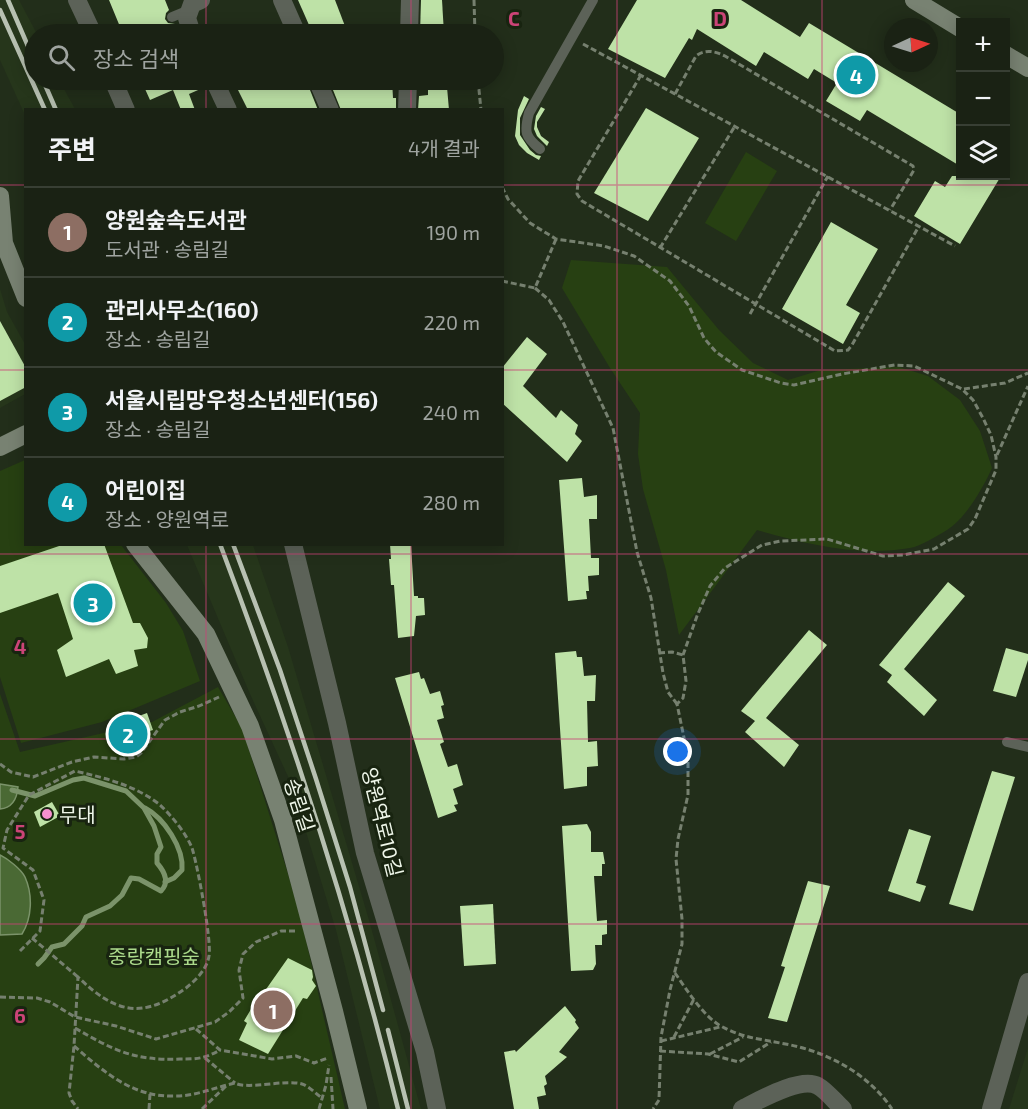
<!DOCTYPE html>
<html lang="ko">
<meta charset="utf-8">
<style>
:root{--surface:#1a2214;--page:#272f22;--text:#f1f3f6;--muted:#9fa4a0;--line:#383f34;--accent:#f690cf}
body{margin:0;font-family:"Exo 2","Noto Sans KR",sans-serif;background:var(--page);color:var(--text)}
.controls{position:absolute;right:18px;top:18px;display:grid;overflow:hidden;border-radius:0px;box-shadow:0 3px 15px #0003}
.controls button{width:54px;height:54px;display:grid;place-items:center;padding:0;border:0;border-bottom:2px solid var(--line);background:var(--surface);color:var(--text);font:30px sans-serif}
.compass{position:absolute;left:884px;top:18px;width:54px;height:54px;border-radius:50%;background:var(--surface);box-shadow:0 3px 15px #0003;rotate:86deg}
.you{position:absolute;left:678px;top:752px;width:21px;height:21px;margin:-15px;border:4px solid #fff;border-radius:50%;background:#1a73e8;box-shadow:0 0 0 9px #1a73e833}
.badge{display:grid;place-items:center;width:39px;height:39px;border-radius:50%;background:var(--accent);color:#fff;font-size:20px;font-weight:700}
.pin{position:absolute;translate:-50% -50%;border:3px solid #fff;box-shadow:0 2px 6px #0006}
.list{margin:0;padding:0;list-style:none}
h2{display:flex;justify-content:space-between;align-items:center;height:78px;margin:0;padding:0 24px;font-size:26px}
h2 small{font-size:20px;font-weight:400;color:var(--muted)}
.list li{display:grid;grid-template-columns:39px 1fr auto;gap:18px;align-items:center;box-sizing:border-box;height:90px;padding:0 24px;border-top:2px solid var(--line)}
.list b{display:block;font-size:22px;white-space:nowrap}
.list p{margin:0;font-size:20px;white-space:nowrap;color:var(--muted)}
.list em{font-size:20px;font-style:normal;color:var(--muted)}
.icon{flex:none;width:33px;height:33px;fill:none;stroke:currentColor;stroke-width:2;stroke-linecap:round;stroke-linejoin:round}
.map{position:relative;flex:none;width:1028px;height:1109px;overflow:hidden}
.search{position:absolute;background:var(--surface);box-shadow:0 3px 15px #0003;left:24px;top:24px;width:480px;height:66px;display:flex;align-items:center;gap:15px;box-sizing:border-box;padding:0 21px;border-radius:33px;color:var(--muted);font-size:22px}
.panel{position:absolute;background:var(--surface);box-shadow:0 3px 15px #0003;left:24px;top:108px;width:480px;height:438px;border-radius:0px}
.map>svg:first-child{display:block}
</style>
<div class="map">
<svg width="1028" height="1109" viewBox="0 0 1028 1109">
<rect width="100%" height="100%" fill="#222e1a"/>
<!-- built -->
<g fill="#26361b">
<path d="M0 0H19L37 34H34V80H59L75 109 26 110 25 115 0 60Z"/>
<path d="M0 289 7 312 26 346 25 394 0 408Z"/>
<path d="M187 545H253L288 647 369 920 421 1109H380L336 930 291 783 250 694Z"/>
<path d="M1028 1048V1109H1009Z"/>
</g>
<!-- green -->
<g fill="#274012">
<path d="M746 152 777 171 736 241 705 223Z"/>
<path d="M571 260 667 267 719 330 753 363 788 380 821 370 899 367 928 376 960 400 980 431 992 468C983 488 966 518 947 530 937 536 921 546 910 548 859 557 805 544 757 530L679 635 666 570 643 489 638 454 640 413 610 368 562 288Z"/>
<path d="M25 460 26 544 121 545 166 603 183 631 200 681 102 722 21 743 0 677V471Z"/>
<path d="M218 687 242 728 288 874 301 919 345 1109H0V694L20 752 152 722Z"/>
</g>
<!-- water -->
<g fill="#4a6934" stroke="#7b936a" stroke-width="1.5">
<path d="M0 784 18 787C17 799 12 808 0 809Z"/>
<path d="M0 855C8 859 21 869 25 877 33 895 32 918 22 934L0 935Z"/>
</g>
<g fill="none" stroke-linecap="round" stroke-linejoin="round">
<!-- stream -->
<g stroke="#7b936a" stroke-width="5">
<path d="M12 790 35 796 73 780 84 778 126 791 144 808 154 826 161 847 157 854V863C164 871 170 882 161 891L139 879 131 878 122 895 110 906 86 917 82 926 64 944 52 947 44 958 38 964"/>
<path d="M145 808C164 818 184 848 182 870L174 878 165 882"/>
</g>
</g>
<!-- building -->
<g fill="#bee2a7">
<path d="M109 0H165L169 10 166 13 165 19 168 23 175 24 179 34H123Z"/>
<path d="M298 0H335L348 34H313Z"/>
<path d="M421 0H442L444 34H420Z"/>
<path d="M637 0H741L800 37 809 23 960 114V166L867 110 860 121 826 101 837 83 814 69 808 79 764 52 756 66 697 29 692 40 689 38 665 78 608 49Z"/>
<path d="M141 80H203L205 87 189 94 195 110H181L173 90 150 100Z"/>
<path d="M233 80H306L318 110H248Z"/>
<path d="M329 80H392L393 98H396V110H341Z"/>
<path d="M447 87 449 110H418L419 96 428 95V89Z"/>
<path d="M524 96 529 99 520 118V135L530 150 536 155 541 156 539 160 527 153 519 145 515 136 518 110Z"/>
<path d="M541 107 545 109 537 122V127L541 136 549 142 547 146 537 136 534 129 536 116Z"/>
<path d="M646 108 699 138 648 221 594 193Z"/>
<path d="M952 176H1001L960 244 914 216 935 181 945 187Z"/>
<path d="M831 222 878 249 846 305 860 313 843 344 782 309Z"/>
<path d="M0 321 26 368V387L0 401Z"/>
<path d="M527 337 547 354 523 386 556 418 561 410 578 425 575 434 582 441 567 462 502 403V368Z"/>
<path d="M582 478 584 497 597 495V519H589L591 558H599V575L588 576 589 591H586L587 599 568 601 559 480Z"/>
<path d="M65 544H104L133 623H140L148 638 147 648 134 650 138 666 116 674 109 659 66 677 57 650 73 639 58 593 0 613V566Z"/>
<path d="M390 544H411L414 596H418V598H424L425 615 416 616 414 636 398 638 394 585H391L389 559H391Z"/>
<path d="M948 582 965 596 904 669 937 700 924 716 887 682 892 675 879 665Z"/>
<path d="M809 630 827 645 766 718 799 745 784 767 745 732 755 721 741 711Z"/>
<path d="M1006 648 1028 654V660L1016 697 993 691Z"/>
<path d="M576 651 577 657H582L584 676 596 675 595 701H587L588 742 597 741 598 766 587 767V786L564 789 555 653Z"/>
<path d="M419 672 421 679 424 678 430 694 440 691 444 705 441 706 444 718 437 720 444 742 440 744 448 767 457 764 463 785 453 789 458 804 454 805 457 811 438 818 395 678Z"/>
<path d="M147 713 153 730 131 737 134 747 120 753 112 726Z"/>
<path d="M992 771 1015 777 973 911 949 904Z"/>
<path d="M52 802 60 816 40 827 34 812Z"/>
<path d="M587 824 591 832V852H603L605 864H602V876H594L597 921 607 920V934L602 935V945H595L596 964 593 970 571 971 562 826Z"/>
<path d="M909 829 931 836 916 883 926 886 920 902 888 891Z"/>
<path d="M808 881 830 886 787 1022 768 1018 785 967 781 966Z"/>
<path d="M493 904 496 964 464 966 460 906Z"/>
<path d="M288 958 312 970 313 977 312 980 316 986 307 999 303 998 268 1054 239 1040 247 1023 244 1021 260 994 262 995Z"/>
<path d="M565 1006 576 1020 575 1022 579 1028 559 1052 567 1057 545 1076 547 1084 544 1086 546 1095 537 1097 539 1109H514L504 1052 515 1050 516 1052Z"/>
</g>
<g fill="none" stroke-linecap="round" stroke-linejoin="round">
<!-- path -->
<g stroke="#76806f" stroke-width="3" stroke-dasharray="6 3" stroke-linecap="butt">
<path d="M474 0 475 34"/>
<path d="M583 44 955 246"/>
<path d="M641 75 578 181 577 194 582 201 835 351 848 350 852 345 919 226"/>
<path d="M478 80 481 110"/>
<path d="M675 94 696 56C705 49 715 51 725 56L913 166 914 170 890 210"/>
<path d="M502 187 508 199 530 223 556 239 604 246 634 256 670 281 689 306 704 338 716 352 742 370 781 383 794 385 842 374 895 365 914 366 962 389 973 400 983 418 991 435 996 457V470L975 519 968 529 934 549 903 555 883 556 827 539 781 541 762 545 725 568 710 586 697 616 683 655 686 681 683 698 677 704 688 757V795L678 839 676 859 682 919V944L670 990 661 1037 659 1100 653 1109"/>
<path d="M660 248 735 126"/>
<path d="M502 281 535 288 556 239"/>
<path d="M535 288 549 300 563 322 613 428 637 552 651 598 663 673 668 692 677 704"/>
<path d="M750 314 828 176"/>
<path d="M964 389 1005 383 1028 373"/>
<path d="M997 455 1028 386"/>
<path d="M659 653 672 652 683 655"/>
<path d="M0 764 11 772 33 777 72 762 94 757 124 759 136 757 141 753 165 720 180 712 199 706 219 697"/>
<path d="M32 938 78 977"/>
<path d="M20 951 40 931 44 900 33 870 3 848 7 830 29 795 75 771C105 778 134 785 159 804 171 815 186 833 192 848 197 863 212 941 209 956 207 969 196 980 186 988 142 1020 115 1013 78 977L74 1046 69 1093 72 1101 78 1109"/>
<path d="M675 973C687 990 701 1013 719 1025 742 1038 756 1038 780 1043 824 1050 867 1072 892 1109"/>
<path d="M0 997 37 998 50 1002 75 1017 116 1026 156 1039 215 1022 229 1012 243 998 239 970 243 954 256 942 281 931H295"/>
<path d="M75 1028C113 1050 134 1061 180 1059 197 1059 204 1059 220 1050"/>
<path d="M196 1029 220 1050 272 1059 296 1056 314 1063 328 1058"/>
<path d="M674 1037 694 999"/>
<path d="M661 1041 720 1027"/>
<path d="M74 1046C104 1072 133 1098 176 1096 196 1096 216 1087 235 1083 248 1090 285 1079 302 1084 309 1086 316 1094 322 1098"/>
<path d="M660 1051 708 1054 739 1062 771 1042"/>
<path d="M710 1054 743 1037"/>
<path d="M205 1058 235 1083"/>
<path d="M331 1077 333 1109"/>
<path d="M149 1109 150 1094"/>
<path d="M202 1109 227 1085"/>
<path d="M319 1109 326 1085 329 1065"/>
</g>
<!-- lane -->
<g stroke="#5c6258" stroke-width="10">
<path d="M172 17 189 10"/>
<path d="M540 149C525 137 524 132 529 113L593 0"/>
<path d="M1007 742 1028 747"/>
</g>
<!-- street -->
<g stroke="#5c6258" stroke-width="18">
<path d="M77 0 93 34"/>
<path d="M282 0 297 34"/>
<path d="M192 34 187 18 192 4 201 0"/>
<path d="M409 34 410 0"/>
<path d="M113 80 126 110"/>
<path d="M214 80 228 110"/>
<path d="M317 80 330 110"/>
<path d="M407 110 408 80"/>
<path d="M293 544 337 723 365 853 425 1052 437 1109"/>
<path d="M742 1109C758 1101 801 1076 818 1086 827 1091 835 1102 843 1109"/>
<path d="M991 1109 1028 982"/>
</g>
<!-- secondary -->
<g stroke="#788272" stroke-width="18">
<path d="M914 0 960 28"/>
<path d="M1006 55 1028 68"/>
<path d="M0 196 4 243 26 298"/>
<path d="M0 447 26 434"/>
<path d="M135 544 206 634 250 726 283 820 334 1011 358 1109"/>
</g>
<!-- rail -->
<g stroke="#b8c1b2" stroke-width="4.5">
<path d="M8 0 34 60"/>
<path d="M0 10 45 110"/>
<path d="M43 80 56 110"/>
<path d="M220 544C290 729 351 917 398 1109"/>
<path d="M233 544 280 670 316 779 350 887 383 1010"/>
<path d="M388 1030 408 1109"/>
</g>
</g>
<!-- grid -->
<path fill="none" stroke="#cb4477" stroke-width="1.5" stroke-opacity="0.55" d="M206 0V34M411 0V34M617 0V1109M822 0V1109M206 80V110M411 80V110M0 185H26M502 185H1028M0 370H26M502 370H1028M206 544V1109M411 544V1109M0 554H1028M0 739H1028M0 924H1028"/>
<!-- markers -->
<circle fill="#f690cf" stroke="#182410" stroke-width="2" cx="47" cy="814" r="6"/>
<g text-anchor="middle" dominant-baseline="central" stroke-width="6" stroke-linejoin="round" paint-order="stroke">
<!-- street labels -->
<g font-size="20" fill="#eef6e9" stroke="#182410">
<text transform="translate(300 805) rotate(72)">송림길</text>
<text transform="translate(383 822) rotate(76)">양원역로10길</text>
</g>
<!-- poi labels -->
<g font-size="20" fill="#eef6e9" stroke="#182410" text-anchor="start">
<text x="59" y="814">무대</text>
</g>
<!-- park labels -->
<g font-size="20" fill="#abda8b" stroke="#182410">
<text x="154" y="956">중랑캠핑숲</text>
</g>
</g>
<g font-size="20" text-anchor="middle" font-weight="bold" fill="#cb4477" stroke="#182410" stroke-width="6" stroke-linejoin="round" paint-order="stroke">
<text x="514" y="26">C</text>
<text x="720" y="26">D</text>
<text x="20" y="654">4</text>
<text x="20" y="839">5</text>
<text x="20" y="1023">6</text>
</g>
</svg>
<div class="controls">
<button>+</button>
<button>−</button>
<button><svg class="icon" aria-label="layers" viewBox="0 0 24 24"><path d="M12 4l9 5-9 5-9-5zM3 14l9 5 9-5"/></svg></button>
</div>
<svg class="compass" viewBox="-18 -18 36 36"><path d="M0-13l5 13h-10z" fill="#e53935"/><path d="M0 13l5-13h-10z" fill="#9fa4a0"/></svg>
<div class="you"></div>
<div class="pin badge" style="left:273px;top:1010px;background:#8d6e63">1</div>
<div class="pin badge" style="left:128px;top:734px;background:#0f9aa8">2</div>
<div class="pin badge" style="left:93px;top:603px;background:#0f9aa8">3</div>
<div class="pin badge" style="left:856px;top:75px;background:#0f9aa8">4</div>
<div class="search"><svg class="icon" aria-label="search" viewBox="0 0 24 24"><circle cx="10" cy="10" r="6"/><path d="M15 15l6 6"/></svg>장소 검색</div>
<section class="panel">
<h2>주변<small>4개 결과</small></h2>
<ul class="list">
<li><span class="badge" style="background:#8d6e63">1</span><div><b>양원숲속도서관</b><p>도서관 · 송림길</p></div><em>190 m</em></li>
<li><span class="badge" style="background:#0f9aa8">2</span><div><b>관리사무소(160)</b><p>장소 · 송림길</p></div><em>220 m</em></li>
<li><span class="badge" style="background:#0f9aa8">3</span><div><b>서울시립망우청소년센터(156)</b><p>장소 · 송림길</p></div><em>240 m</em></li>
<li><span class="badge" style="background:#0f9aa8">4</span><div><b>어린이집</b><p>장소 · 양원역로</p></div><em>280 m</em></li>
</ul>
</section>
</div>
